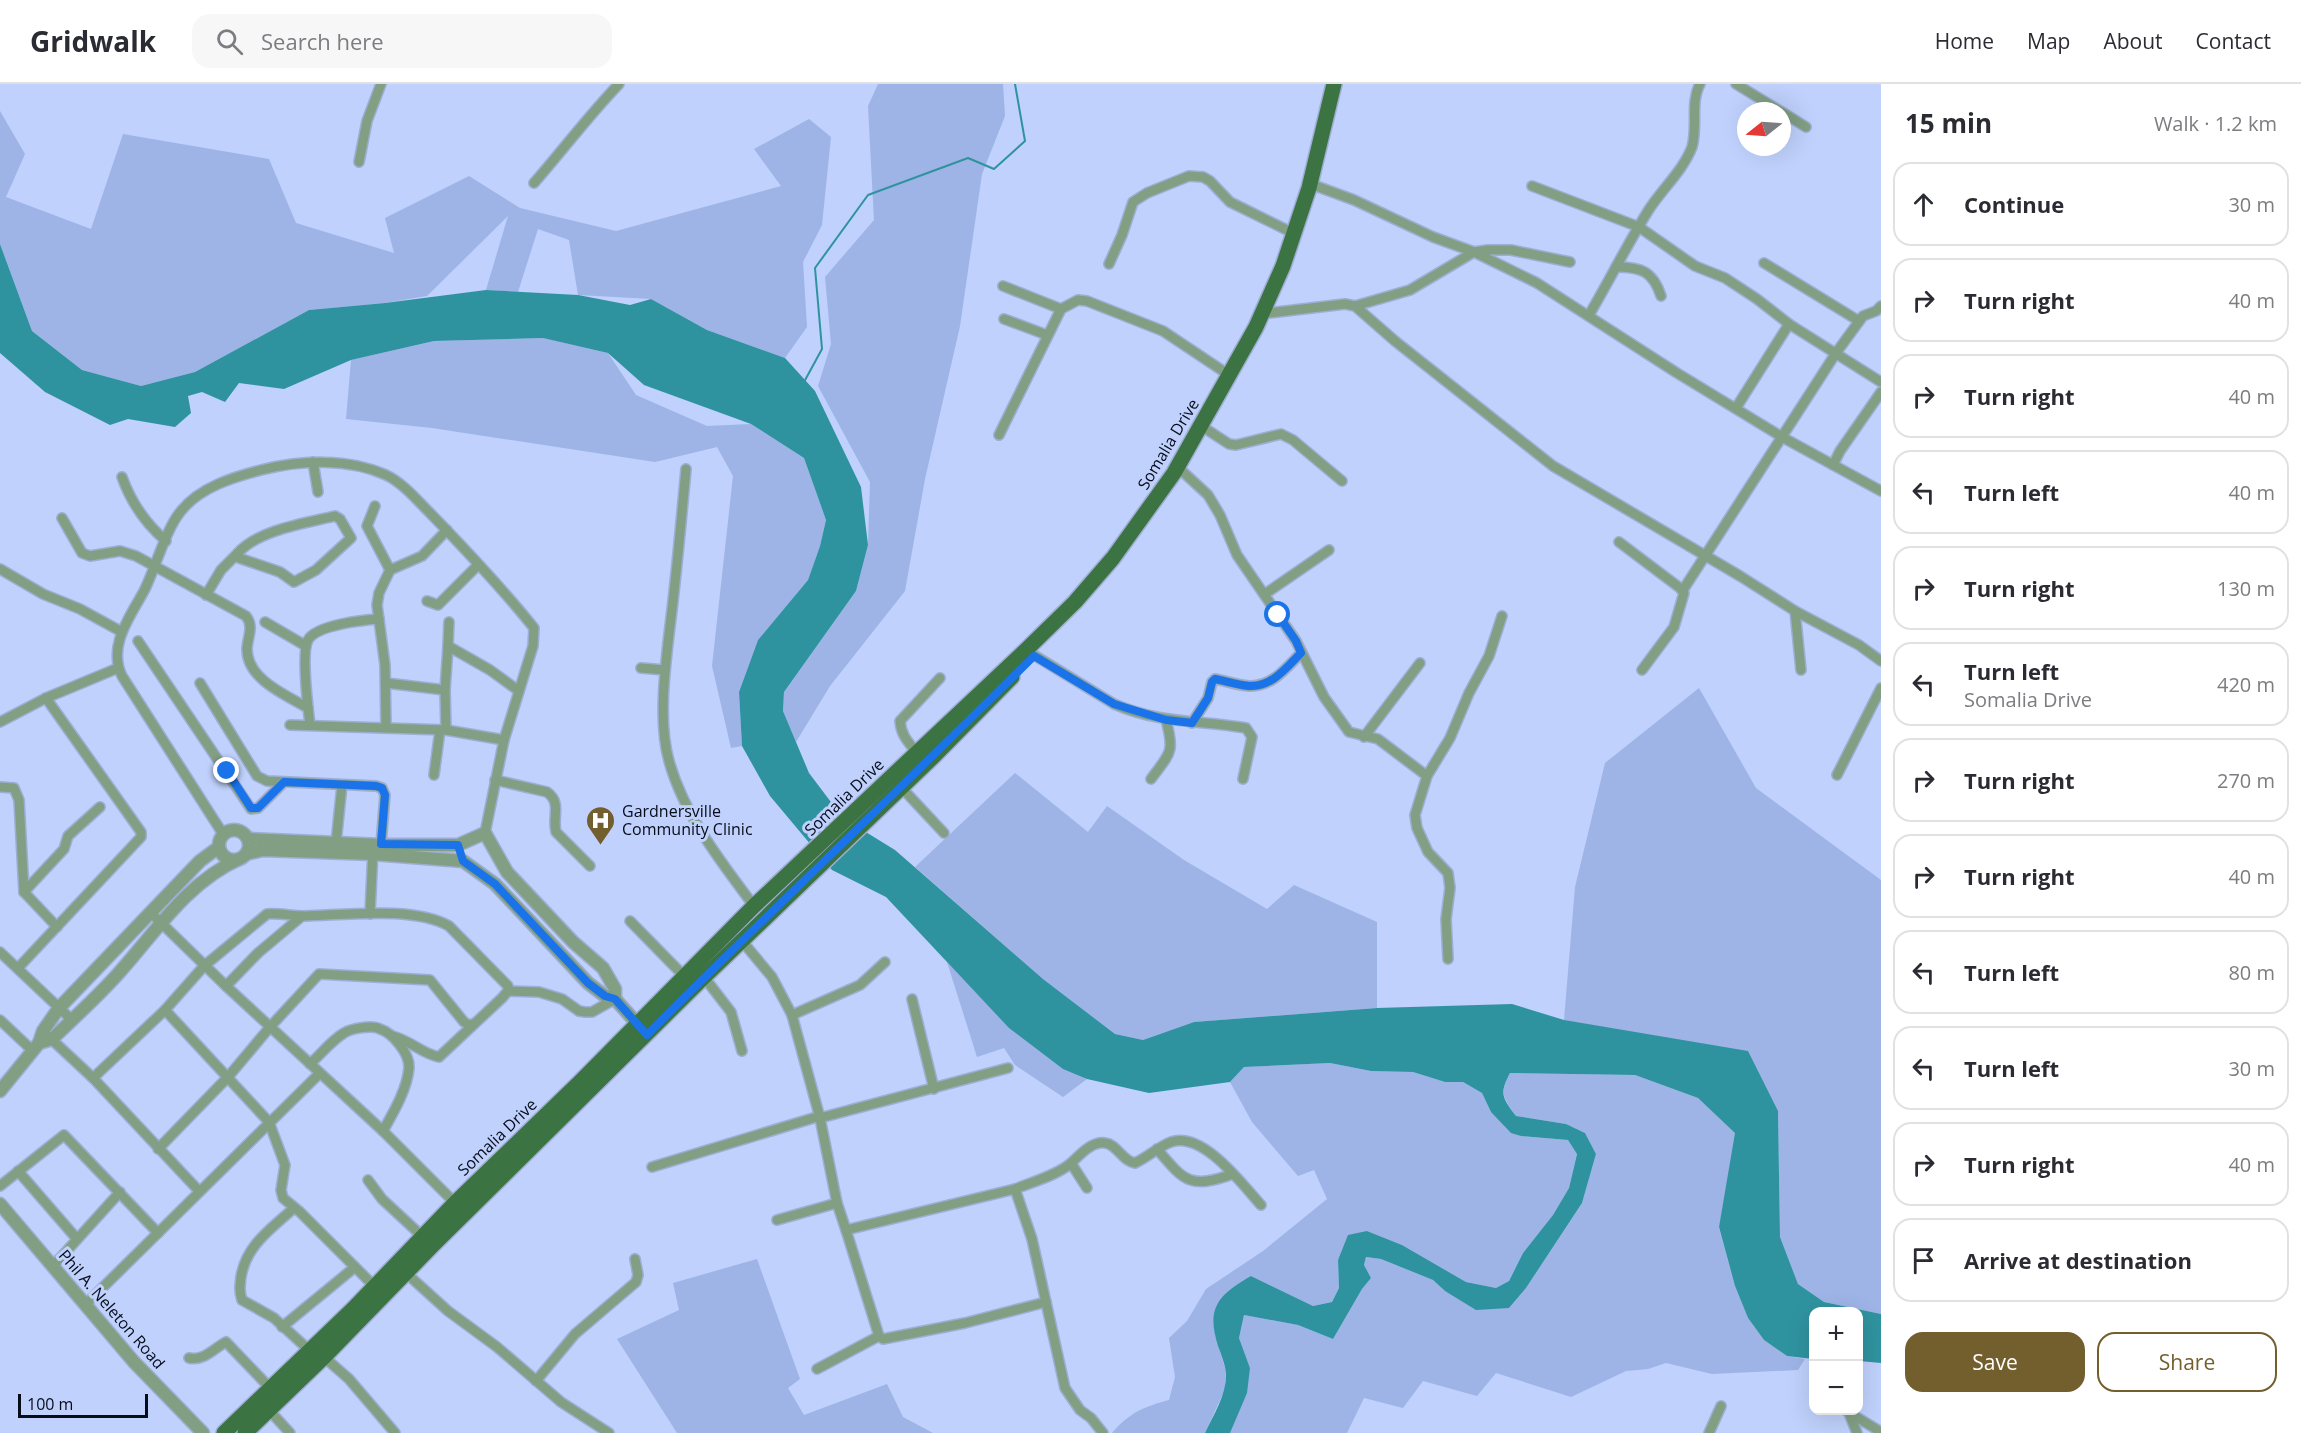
<!DOCTYPE html>
<meta charset="utf-8">
<style>
:root{--surface:#fff;--page:#f7f7f7;--text:#2b2b33;--muted:#7c7c81;--line:#e1e1e2;--accent:#735f2e}
body{margin:0;font-family:"Open Sans",sans-serif;background:var(--page);color:var(--text)}
.controls{position:absolute;right:18px;bottom:18px;display:grid;overflow:hidden;border-radius:12px;box-shadow:0 6px 24px #0002}
.controls button{width:54px;height:54px;display:grid;place-items:center;padding:0;border:0;border-bottom:2px solid var(--line);background:var(--surface);color:var(--text);font:30px sans-serif}
.compass{position:absolute;left:1737px;top:18px;width:54px;height:54px;border-radius:50%;background:var(--surface);box-shadow:0 6px 24px #0002;rotate:253deg}
.scale{position:absolute;left:18px;bottom:15px;width:130px;box-sizing:border-box;padding-left:6px;border:3px solid #070c19;border-top:0;font-size:16px;line-height:21px;white-space:nowrap;color:#070c19;-webkit-text-stroke:4px #bfd1fc;paint-order:stroke}
.stop{position:absolute;width:18px;height:18px;margin:-14px;border:4px solid #1a73e8;border-radius:50%;background:#fff}
.stop.end{background:#1a73e8;border-color:#fff;box-shadow:0 2px 6px #0008}
.list{margin:0;padding:0;list-style:none}
h2{display:flex;justify-content:space-between;align-items:center;height:78px;margin:0;padding:0 24px;font-size:26px}
h2 small{font-size:20px;font-weight:400;color:var(--muted)}
.list li{display:grid;grid-template-columns:39px 1fr auto;gap:18px;align-items:center;box-sizing:border-box;height:84px;margin:0 12px 12px;padding:0 12px;border:2px solid var(--line);border-radius:18px}
.list b{display:block;font-size:22px;white-space:nowrap}
.list p{margin:0;font-size:20px;white-space:nowrap;color:var(--muted)}
.list em{font-size:20px;font-style:normal;color:var(--muted)}
.actions{display:flex;gap:12px;padding:18px 24px}
.actions a{flex:1;padding:14px 0;border:2px solid var(--accent);border-radius:18px;text-align:center;font-size:21px;color:var(--accent)}
.actions .main{background:var(--accent);color:#fff}
.icon{flex:none;width:33px;height:33px;fill:none;stroke:currentColor;stroke-width:2;stroke-linecap:round;stroke-linejoin:round}
.map{position:relative;flex:none;width:1881px;height:1349px;overflow:hidden}
header{display:flex;align-items:center;gap:36px;box-sizing:border-box;height:84px;padding:0 30px;background:var(--surface);border-bottom:2px solid var(--line)}
header strong{font-size:28px}
nav{display:flex;gap:33px;margin-inline-start:auto;font-size:21px}
.search{width:420px;height:54px;background:var(--page);display:flex;align-items:center;gap:15px;box-sizing:border-box;padding:0 21px;border-radius:18px;color:var(--muted);font-size:22px}
main{display:flex}
aside{flex:1;background:var(--surface)}
.map>svg:first-child{display:block}
</style>
<header>
<strong>Gridwalk</strong>
<div class="search"><svg class="icon" aria-label="search" viewBox="0 0 24 24"><circle cx="10" cy="10" r="6"/><path d="M15 15l6 6"/></svg>Search here</div>
<nav><a>Home</a><a>Map</a><a>About</a><a>Contact</a></nav>
</header>
<main>
<div class="map">
<svg width="1881" height="1349" viewBox="0 0 1881 1349">
<rect width="100%" height="100%" fill="#bfd1fc"/>
<!-- green -->
<g fill="#9eb4e6">
<path d="M878 0H1003L1005 32 982 90 960 242 925 395 905 507 830 602 796 658 783 627 784 608 856 507 868 461 870 398 818 302 831 260 825 193 874 136 868 22Z"/>
<path d="M0 27 25 70 6 113 91 145 123 50 269 75 296 139 394 169 385 134 469 92 520 124 616 147 781 102 754 65 809 35 831 53 822 141 803 178 807 243 785 274 707 246 651 215 578 211 569 156 538 145 518 208 486 206 508 132 427 212 385 219 309 226 195 288 141 302 82 286 32 247 0 160Z"/>
<path d="M544 254 608 269 636 311 707 342 751 340 804 374 826 436 820 462 808 496 758 556 739 608 742 662 731 664 712 582 733 392 717 363 655 378 432 344 346 335 351 276 434 257Z"/>
<path d="M1699 604 1756 704 1881 796V1230L1824 1218 1798 1200 1780 1153 1778 1027 1564 936 1575 803 1605 679Z"/>
<path d="M1015 689 1088 748 1107 722 1184 776 1267 825 1294 801 1377 838V924L1194 938 1143 956 1115 950 1043 895 915 783Z"/>
<path d="M947 878C990 923 1030 969 1087 995L1063 1013 1015 981 1004 964 977 973Z"/>
<path d="M1330 979 1371 987 1413 988 1445 998H1463L1482 1009 1491 1028 1521 1052 1568 1056 1577 1069 1569 1104 1553 1131 1523 1169 1509 1197 1496 1204 1466 1198 1402 1161 1367 1147 1338 1175 1339 1204 1332 1218 1313 1222 1251 1192 1215 1251 1226 1287 1225 1305 1205 1349H1112C1130 1328 1144 1323 1169 1316L1175 1293 1169 1254 1187 1237 1206 1205 1263 1167 1327 1115 1314 1086 1298 1092 1252 1038 1230 998 1244 983Z"/>
<path d="M1510 989 1635 991 1698 1014 1736 1049 1719 1144 1735 1202 1748 1234 1764 1256 1787 1272 1805 1275 1798 1286 1712 1290 1666 1279 1648 1285 1626 1287 1571 1313 1496 1289 1477 1312 1423 1297 1403 1324 1364 1314 1347 1349H1230L1250 1284 1239 1254 1244 1231 1298 1241 1333 1255 1362 1205 1371 1194 1364 1181 1366 1173 1381 1175 1433 1196 1445 1207 1509 1224 1526 1204 1582 1119 1596 1070 1585 1049 1566 1040 1516 1032C1503 1013 1499 1010 1510 989Z"/>
<path d="M757 1175 800 1295 788 1304 804 1331 887 1300 903 1333 933 1349H677L617 1255 679 1226 673 1199Z"/>
</g>
<!-- water -->
<path fill="#2f939f" d="M0 160 32 247 82 286 141 302 195 288 309 226 385 219 486 206 578 211 630 221 651 215 707 246 785 274 815 307 861 403 868 461 856 507 784 608 783 627 809 689 843 734 895 766 1043 895 1115 950 1143 956 1194 938 1377 924 1512 920 1564 936 1748 967 1778 1027 1780 1153 1798 1200 1824 1218 1881 1230V1279L1859 1277 1858 1228H1814L1813 1275 1787 1272 1764 1256 1748 1234 1735 1202 1719 1143 1735 1049 1698 1014 1635 991 1510 989C1499 1010 1502 1013 1516 1032L1566 1040 1585 1049 1596 1070 1582 1119 1526 1204 1509 1224 1476 1226 1445 1207 1433 1196 1381 1175 1366 1173 1364 1181 1371 1194 1362 1205 1333 1255 1298 1241 1244 1231 1239 1254 1250 1284 1247 1309 1230 1349H1205C1214 1330 1227 1310 1226 1289 1225 1280 1221 1270 1218 1262 1206 1224 1218 1211 1251 1192L1313 1222 1332 1218 1339 1204 1338 1176 1348 1151 1367 1147 1402 1161 1466 1198 1496 1204 1509 1197 1523 1169 1553 1131 1569 1104 1577 1070 1568 1056 1521 1052 1511 1049 1491 1028 1482 1009 1463 998H1445L1413 988 1371 987 1330 979 1244 983 1230 998 1149 1009 1087 995 1063 985 1009 944 886 813 832 786 770 712 742 662 739 608 758 556 808 496 820 462 826 436 804 374 751 340 644 301 608 269 543 254 434 257 351 276 284 305 239 299 225 318 202 308 188 312 191 329 175 343 128 335 110 341 45 308 0 269Z"/>
<g fill="none" stroke-linecap="round" stroke-linejoin="round">
<!-- stream -->
<path stroke="#2f939f" stroke-width="2" d="M804 298 822 265 815 184 868 111 968 74 994 85 1025 57 1015 0"/>
<defs>
<g id="minor">
<path d="M1736 0 1780 27"/>
<path d="M1782 28 1806 43"/>
<path d="M359 78 367 37 381 0"/>
<path d="M534 99C563 66 589 31 619 0"/>
<path d="M1316 102 1354 116 1433 153 1474 168 1537 199 1677 289 1782 353 1881 407"/>
<path d="M1532 102 1639 143 1695 182 1725 194 1757 215 1789 240 1881 298"/>
<path d="M1764 179 1859 237"/>
<path d="M1109 180 1122 151 1133 118 1147 109 1189 92 1203 93 1210 97 1230 118 1293 149"/>
<path d="M1616 183C1641 183 1653 187 1661 212"/>
<path d="M1003 202 1061 225"/>
<path d="M1355 222 1410 206 1474 168 1488 166H1511L1570 178"/>
<path d="M1262 226 1269 229 1345 220 1355 222 1395 257 1553 382 1740 492 1795 527 1859 561 1881 577"/>
<path d="M1589 231C1609 197 1627 161 1648 127 1661 106 1683 87 1692 63 1698 43 1690 18 1700 0"/>
<path d="M1004 235 1047 251"/>
<path d="M1736 324 1789 240"/>
<path d="M1206 345 1229 360 1236 361 1281 350 1293 356 1342 397"/>
<path d="M999 351 1061 225 1078 216 1087 217 1163 247 1229 291"/>
<path d="M313 378 318 408"/>
<path d="M1833 381 1840 367 1881 308"/>
<path d="M686 385C682 429 678 473 673 517 668 563 656 632 669 677 684 731 721 778 754 822"/>
<path d="M1182 387 1208 411 1220 431 1237 471 1296 557 1324 613 1349 648 1378 655 1427 692"/>
<path d="M122 393C131 418 146 440 166 457"/>
<path d="M375 422 367 442 390 486 422 472 447 446"/>
<path d="M335 432 340 435 351 454 316 486 294 498 280 488 239 474 238 469C258 446 306 439 335 432Z"/>
<path d="M62 434 82 469 90 472 120 467 136 472 246 532C254 542 248 552 247 564 246 595 286 611 308 624"/>
<path d="M1619 458 1680 504 1684 509 1674 543 1642 586"/>
<path d="M0 485 43 510 80 525 122 548"/>
<path d="M1683 506 1836 269 1863 232 1876 227 1881 222"/>
<path d="M1265 510 1329 466"/>
<path d="M206 511 221 486 238 469"/>
<path d="M427 517 438 521 478 481"/>
<path d="M1795 527 1801 586"/>
<path d="M265 538 306 562"/>
<path d="M138 557 251 725 258 724 284 698"/>
<path d="M448 562 449 538"/>
<path d="M1034 571 1114 620C1160 640 1199 636 1246 644L1252 653 1243 695"/>
<path d="M641 584 665 586"/>
<path d="M200 599 257 692 267 697 376 702 382 704 385 711 381 761"/>
<path d="M386 599 445 606"/>
<path d="M0 638 46 614 118 584"/>
<path d="M1192 639 1208 614 1212 598 1215 595C1226 597 1237 601 1249 602 1272 603 1286 584 1301 569"/>
<path d="M290 641 446 646 504 656"/>
<path d="M310 641C308 624 301 569 308 556 316 541 363 536 379 535"/>
<path d="M386 643 385 581 377 521 379 509 390 486"/>
<path d="M446 646 445 606 448 562 490 586 519 607"/>
<path d="M1364 653 1420 579"/>
<path d="M917 669C908 658 901 651 900 637L940 594"/>
<path d="M434 691 440 646"/>
<path d="M1837 691 1881 604"/>
<path d="M1151 695C1170 669 1175 669 1166 636"/>
<path d="M495 696 547 708C562 719 552 732 556 748L590 782"/>
<path d="M0 703 14 704 19 716 24 808 57 843"/>
<path d="M901 703 944 749"/>
<path d="M223 750 122 592C107 561 131 532 145 505 156 482 166 445 181 427 200 403 234 393 261 386 301 376 348 374 386 391 403 399 417 416 430 429 466 466 502 504 534 544L533 562 504 656 485 749"/>
<path d="M336 759 342 701"/>
<path d="M24 808 64 765 68 752 100 723"/>
<path d="M151 829 226 902 383 1047 457 1121"/>
<path d="M370 830 373 766"/>
<path d="M630 837 684 892"/>
<path d="M742 857 772 893 792 931 820 1034 837 1119 846 1146 1015 1105 1032 1155 1065 1304 1080 1326 1091 1334 1103 1349"/>
<path d="M0 868 72 936"/>
<path d="M1448 875 1446 835 1450 804 1448 789 1428 768 1417 744 1415 731 1427 692 1450 654 1469 609 1489 572 1502 532"/>
<path d="M18 884 141 753V748L46 614"/>
<path d="M704 893 731 928 742 967"/>
<path d="M226 902 258 869 302 832"/>
<path d="M508 907 539 908 562 915 579 927 585 928H592L615 915"/>
<path d="M912 915 934 1005"/>
<path d="M165 926 269 1038 285 1081 281 1106 283 1114 300 1128 375 1203"/>
<path d="M792 931 860 901 885 878"/>
<path d="M0 936 33 967"/>
<path d="M48 952 93 994 199 1107"/>
<path d="M310 980C321 970 332 956 344 949 352 944 372 941 380 945 393 949 410 970 409 984 407 1006 393 1029 383 1047"/>
<path d="M93 994 165 926 204 882 267 830C280 829 292 832 305 832 345 831 414 822 449 842L508 902V907L502 914 439 973C422 970 410 956 392 952"/>
<path d="M820 1034 1008 984"/>
<path d="M158 1065 228 993 270 943 319 890 430 896 464 938 469 941 474 940"/>
<path d="M1157 1065C1185 1098 1190 1105 1233 1090"/>
<path d="M1071 1079 1087 1104"/>
<path d="M652 1083 820 1032"/>
<path d="M18 1087 77 1155"/>
<path d="M368 1096 382 1115 423 1153"/>
<path d="M0 1102 64 1051 158 1149"/>
<path d="M1015 1105C1032 1098 1055 1092 1070 1080 1079 1072 1091 1057 1105 1059 1117 1060 1122 1077 1135 1079 1148 1073 1158 1063 1171 1058 1203 1047 1242 1100 1261 1121"/>
<path d="M294 1124C272 1144 246 1161 241 1193 240 1201 239 1207 242 1216L274 1234 310 1267"/>
<path d="M777 1136 837 1119"/>
<path d="M846 1146 879 1252 883 1255 965 1239 1046 1218"/>
<path d="M53 1182 120 1108"/>
<path d="M406 1189 448 1227 497 1263 561 1318 609 1349"/>
<path d="M85 1221 319 990"/>
<path d="M282 1243 355 1183"/>
<path d="M324 1273 349 1295 395 1349"/>
<path d="M189 1274C204 1277 213 1265 226 1258L271 1305"/>
<path d="M817 1285 879 1252"/>
<path d="M536 1297 575 1250 636 1198 638 1191 635 1175"/>
<path d="M269 1326 290 1349"/>
<path d="M1845 1326 1881 1348"/>
<path d="M1849 1329 1857 1349"/>
<path d="M1709 1349 1721 1322"/>
</g>
<g id="tertiary">
<circle cx="234" cy="761" r="15"/>
<path d="M248 755 381 761H458L485 749 507 788 573 858 603 884 615 905V915"/>
<path d="M246 770 263 766 373 770 463 777 495 800 588 899 605 912 615 915 642 945"/>
<path d="M39 959 52 955C74 934 97 913 117 891 155 849 186 799 239 775"/>
<path d="M0 1007 39 959 43 947 59 924 200 777 219 763"/>
<path d="M0 1120 134 1278 203 1349"/>
</g>
<g id="primary">
<path d="M224 1349 353 1225 455 1119 580 998 754 822 1026 566 1075 518 1113 474 1174 389 1256 243 1283 182 1309 104 1334 0"/>
<path d="M245 1349 324 1273 433 1161 704 893 934 672 1012 593"/>
</g>
</defs>
<!-- minor casing -->
<use href="#minor" stroke="#9eaed3" stroke-width="12"/>
<!-- tertiary casing -->
<use href="#tertiary" stroke="#9eaed3" stroke-width="15"/>
<!-- primary casing -->
<use href="#primary" stroke="#9eaed3" stroke-width="18"/>
<!-- minor -->
<use href="#minor" stroke="#829f84" stroke-width="9"/>
<!-- tertiary -->
<use href="#tertiary" stroke="#829f84" stroke-width="12"/>
<!-- primary -->
<use href="#primary" stroke="#3b7342" stroke-width="15"/>
</g>
<g fill="none" stroke-linecap="round" stroke-linejoin="round">
<!-- route -->
<path stroke="#1a73e8" stroke-width="8" d="M227 687 251 724H258L284 698 376 702 382 704 385 711 381 760 458 761 463 777 495 800 588 899 605 912 615 915 647 951C774 823 906 700 1034 572L1114 620 1166 636 1192 639 1208 614 1212 598 1215 595C1226 597 1237 601 1249 602 1272 603 1286 584 1301 569L1296 557 1278 531"/>
</g>
<!-- icons -->
<defs>
<symbol id="hospital-pin" viewBox="-11 -11 22 30"><path d="M0 17L-7.5 6A9.5 9.5 0 1 1 7.5 6Z" fill="#735f2e" stroke="#bfd1fc"/><path d="M-5-5h3v3.5h4V-5h3V5h-3V1.5h-4V5h-3Z" fill="#fff"/></symbol>
</defs>
<g fill-rule="evenodd">
<use href="#hospital-pin" x="584" y="720" width="33" height="45"/>
</g>
<g text-anchor="middle" dominant-baseline="central" stroke-width="6" stroke-linejoin="round" paint-order="stroke">
<!-- street labels -->
<g font-size="16" fill="#070c19" stroke="#bfd1fc">
<text transform="translate(1168 360) rotate(-59)">Somalia Drive</text>
<text transform="translate(844 713) rotate(-44)">Somalia Drive</text>
<text transform="translate(497 1053) rotate(-44)">Somalia Drive</text>
<text transform="translate(112 1225) rotate(49)">Phil A. Neleton Road</text>
</g>
<!-- poi labels -->
<g font-size="16" fill="#070c19" stroke="#bfd1fc" text-anchor="start">
<text x="622" y="727">Gardnersville<tspan x="622" dy="18">Community Clinic</tspan></text>
</g>
</g>
</svg>
<div class="controls">
<button>+</button>
<button>−</button>
</div>
<svg class="compass" viewBox="-18 -18 36 36"><path d="M0-13l5 13h-10z" fill="#e53935"/><path d="M0 13l5-13h-10z" fill="#7c7c81"/></svg>
<div class="scale">100 m</div>
<div class="stop" style="left:1278px;top:531px"></div>
<div class="stop end" style="left:227px;top:687px"></div>
</div>
<aside>
<h2>15 min<small>Walk · 1.2 km</small></h2>
<ul class="list">
<li><svg class="icon" aria-label="ahead" viewBox="0 0 24 24"><path d="M12 20V5M6 11l6-6 6 6"/></svg><div><b>Continue</b></div><em>30 m</em></li>
<li><svg class="icon" aria-label="right" viewBox="0 0 24 24"><path d="M7 20v-9h11M14 6l5 5-5 5"/></svg><div><b>Turn right</b></div><em>40 m</em></li>
<li><svg class="icon" aria-label="right" viewBox="0 0 24 24"><path d="M7 20v-9h11M14 6l5 5-5 5"/></svg><div><b>Turn right</b></div><em>40 m</em></li>
<li><svg class="icon" aria-label="left" viewBox="0 0 24 24"><path d="M17 20v-9H6M10 6l-5 5 5 5"/></svg><div><b>Turn left</b></div><em>40 m</em></li>
<li><svg class="icon" aria-label="right" viewBox="0 0 24 24"><path d="M7 20v-9h11M14 6l5 5-5 5"/></svg><div><b>Turn right</b></div><em>130 m</em></li>
<li><svg class="icon" aria-label="left" viewBox="0 0 24 24"><path d="M17 20v-9H6M10 6l-5 5 5 5"/></svg><div><b>Turn left</b><p>Somalia Drive</p></div><em>420 m</em></li>
<li><svg class="icon" aria-label="right" viewBox="0 0 24 24"><path d="M7 20v-9h11M14 6l5 5-5 5"/></svg><div><b>Turn right</b></div><em>270 m</em></li>
<li><svg class="icon" aria-label="right" viewBox="0 0 24 24"><path d="M7 20v-9h11M14 6l5 5-5 5"/></svg><div><b>Turn right</b></div><em>40 m</em></li>
<li><svg class="icon" aria-label="left" viewBox="0 0 24 24"><path d="M17 20v-9H6M10 6l-5 5 5 5"/></svg><div><b>Turn left</b></div><em>80 m</em></li>
<li><svg class="icon" aria-label="left" viewBox="0 0 24 24"><path d="M17 20v-9H6M10 6l-5 5 5 5"/></svg><div><b>Turn left</b></div><em>30 m</em></li>
<li><svg class="icon" aria-label="right" viewBox="0 0 24 24"><path d="M7 20v-9h11M14 6l5 5-5 5"/></svg><div><b>Turn right</b></div><em>40 m</em></li>
<li><svg class="icon" aria-label="arrive" viewBox="0 0 24 24"><path d="M6 21V4h12l-3 4 3 4H6"/></svg><div><b>Arrive at destination</b></div></li>
</ul>
<div class="actions"><a class="main">Save</a><a>Share</a></div>
</aside>
</main>
